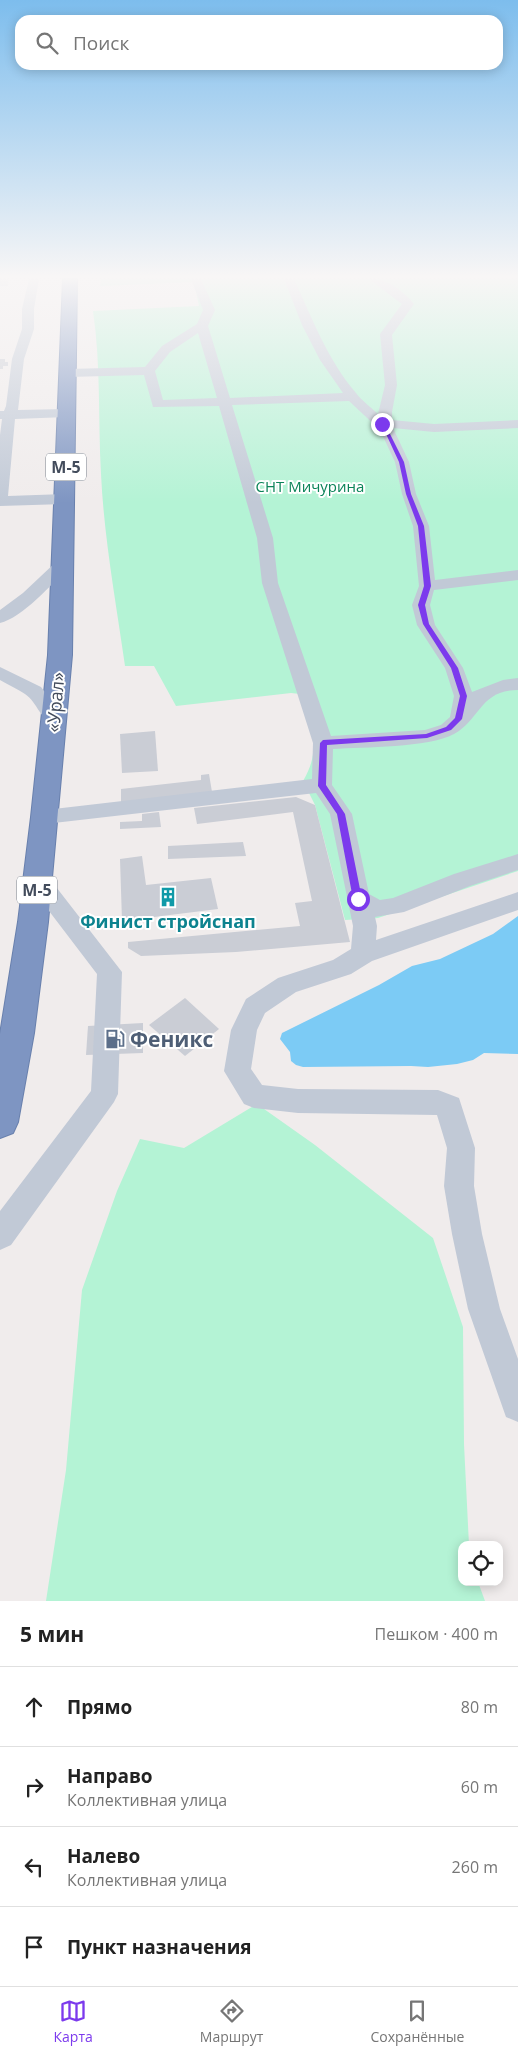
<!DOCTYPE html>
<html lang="ru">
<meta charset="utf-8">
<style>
:root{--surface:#fff;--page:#f2f2f2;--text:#222;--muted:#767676;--line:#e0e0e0;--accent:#7c3aed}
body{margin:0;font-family:"Open Sans",sans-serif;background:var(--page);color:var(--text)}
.controls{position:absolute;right:15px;bottom:15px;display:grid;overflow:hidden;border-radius:10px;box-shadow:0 2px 12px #0003}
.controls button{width:45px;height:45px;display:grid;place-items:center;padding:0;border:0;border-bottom:1px solid var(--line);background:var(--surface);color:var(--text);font:25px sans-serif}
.stop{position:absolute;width:15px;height:15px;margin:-11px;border:4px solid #7c3aed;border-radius:50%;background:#fff}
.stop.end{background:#7c3aed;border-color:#fff;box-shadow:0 1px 5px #0008}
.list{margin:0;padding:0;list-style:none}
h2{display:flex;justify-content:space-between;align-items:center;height:65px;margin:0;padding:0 20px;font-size:21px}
h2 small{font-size:16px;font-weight:400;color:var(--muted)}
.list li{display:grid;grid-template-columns:32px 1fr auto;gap:15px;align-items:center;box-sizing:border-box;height:80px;padding:0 20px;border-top:1px solid var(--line)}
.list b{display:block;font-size:19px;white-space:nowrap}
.list p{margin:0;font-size:16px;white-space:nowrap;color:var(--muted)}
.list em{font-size:16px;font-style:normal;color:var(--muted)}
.icon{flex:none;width:28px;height:28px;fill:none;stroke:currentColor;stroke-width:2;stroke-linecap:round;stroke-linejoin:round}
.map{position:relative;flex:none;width:518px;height:1601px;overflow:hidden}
.search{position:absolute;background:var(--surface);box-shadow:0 2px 12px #0003;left:15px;right:15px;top:15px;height:55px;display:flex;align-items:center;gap:12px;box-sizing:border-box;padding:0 18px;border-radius:15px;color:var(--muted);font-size:19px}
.sheet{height:385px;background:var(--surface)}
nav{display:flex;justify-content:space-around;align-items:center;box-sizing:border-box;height:70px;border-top:1px solid var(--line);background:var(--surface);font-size:14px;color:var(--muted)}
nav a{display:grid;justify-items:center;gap:2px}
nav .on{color:var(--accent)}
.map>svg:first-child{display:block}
</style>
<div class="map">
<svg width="518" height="1601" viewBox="0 0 518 1601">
<rect width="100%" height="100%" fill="#f0ecec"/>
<!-- green -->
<g fill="#b4f3d5">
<path d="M101 279H518V871L378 918 345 920 315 805 303 781C323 747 310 729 300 694L291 693 176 706 154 666H125C116 602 104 538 101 474 98 419 101 365 93 311L199 306 194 282 100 286Z"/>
<path d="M257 1104 315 1145 433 1238 463 1327 464 1444 469 1545H462V1582H478L485 1601H46L66 1470 82 1290 117 1191 140 1139 184 1148Z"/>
</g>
<!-- water -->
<path fill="#7ccbf5" d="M518 916V1054L484 1053 473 1060 457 1064 428 1067 411 1066 303 1067 296 1065 291 1061 290 1052 280 1039 282 1033 379 985 412 966 440 959 493 934Z"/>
<!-- building -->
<g fill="#cacdd5">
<rect x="0" y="279" width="8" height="7"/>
<path d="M0 359H5V362H8V366H3V369H0Z"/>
<path d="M155 731 158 771 122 773 120 734Z"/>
<path d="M209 774 212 792 121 802V789L201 780V775Z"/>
<path d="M296 797 315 805 350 942 236 952 141 956 128 948V942L300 926 295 903 312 901 293 812 197 824 194 808Z"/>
<path d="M159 812 161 827 120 829V822L142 821V814Z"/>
<path d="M243 842 246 856 168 859V846Z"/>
<path d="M142 856 146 885 211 878 218 909 122 921 120 859Z"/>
<path d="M185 998 219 1029 185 1056 149 1025Z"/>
<path d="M143 1023V1053L86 1055 88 1026Z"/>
</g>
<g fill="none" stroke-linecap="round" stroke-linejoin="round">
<defs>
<path id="highway" d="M63 279H77L72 655 48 922 34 1033 18 1122 13 1133 0 1138V1034L18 922 31 817 48 655Z"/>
</defs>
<!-- highway casing -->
<use href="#highway" stroke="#6980ad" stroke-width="2"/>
<!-- minor -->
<g fill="#c1c9d6" fill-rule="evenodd">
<path d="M29 279H39L34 309V329L24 359 18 410 67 409 74 413 67 417 15 419 8 496 65 494 70 496 73 499 70 502 65 504 0 506V435L2 419H0V411H4L6 406 12 359 22 329V309Z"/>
<path d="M191 279H201L215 310 208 326 230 398 343 393 320 360 302 325 284 279H294C312 318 327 359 356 393 362 401 371 407 378 414L385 385 380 334 402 304 369 279C384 277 404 291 414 304L392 335 397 385 392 412V420L434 424 518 420V428L434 432 393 428 409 462 416 494 429 526 435 580 518 570V580L434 590 430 605 435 625 463 668 472 692 503 680 518 678V690C480 690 480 720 454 734 428 748 364 747 333 749L332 785 352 814 369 894 380 900 393 898 454 874 518 854V870L470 886 404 912 375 917 377 926 376 940 518 892V910L372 961 351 974 296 992 265 1013 257 1030 251 1069 262 1085 298 1089 438 1090 459 1098 475 1148 474 1186 482 1234 500 1309 518 1359V1422L506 1417 468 1309 452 1234 444 1186 447 1148 437 1115 298 1113 254 1108 244 1104 224 1071 231 1030 246 999 278 978 333 960 351 949 353 926 330 814 316 793 45 824 37 822 34 817 37 812 45 810 312 779 313 743 262 583 257 538 219 406 153 407 144 375 68 377 62 373 68 369 145 367 162 346 197 324 203 310ZM198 333 217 398 163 400 155 371 170 352ZM349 401 380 430 395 462 402 494 413 526 419 586 412 605 417 625 445 668 454 696 450 717 441 725 425 730 331 736 278 583 273 538 232 405Z"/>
<path d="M63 559 69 561 71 564 69 567C52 584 22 618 0 623V610L23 593 57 561Z"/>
<path d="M0 667 41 687 64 717 61 721C41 727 39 703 25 694 18 689 8 685 0 680Z"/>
<path d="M38 872 46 874 122 972 118 1094 114 1102 11 1245 0 1250V1211L91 1091 97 974 30 886 27 880 30 874Z"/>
</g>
<!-- highway -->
<use href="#highway" fill="#7e95c2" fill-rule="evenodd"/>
</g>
<!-- sky -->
<linearGradient id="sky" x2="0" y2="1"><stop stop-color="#7dbded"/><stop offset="0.55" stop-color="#f8f6f6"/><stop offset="1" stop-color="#f8f6f6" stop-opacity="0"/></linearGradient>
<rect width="518" height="503" fill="url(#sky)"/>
<!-- route -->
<path fill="#7c3aed" d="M381 423 385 424 404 462 411 494 424 526 431 586 425 605 429 624 458 668 467 696 462 719 451 730 427 738 327 745 326 785 345 814 362 899 358 902 353 899 337 814 318 786 320 743 323 740 426 734 446 727 455 718 460 696 451 668 423 624 418 605 424 586 418 526 406 494 399 462Z"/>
<!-- icons -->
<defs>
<symbol id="building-bare" viewBox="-9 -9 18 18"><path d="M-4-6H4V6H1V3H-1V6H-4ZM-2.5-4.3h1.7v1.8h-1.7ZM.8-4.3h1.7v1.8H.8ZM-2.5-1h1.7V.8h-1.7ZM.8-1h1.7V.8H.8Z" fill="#0f9aa8" stroke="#fff" stroke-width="2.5" paint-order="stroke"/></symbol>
<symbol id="fuel-bare" viewBox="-9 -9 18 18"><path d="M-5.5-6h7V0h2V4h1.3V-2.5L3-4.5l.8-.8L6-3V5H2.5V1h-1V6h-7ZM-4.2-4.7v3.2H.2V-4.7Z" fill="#5c6f8a" stroke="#fff" stroke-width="2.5" paint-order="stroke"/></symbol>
</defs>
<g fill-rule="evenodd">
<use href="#building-bare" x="154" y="883" width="28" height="28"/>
<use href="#fuel-bare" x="101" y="1025" width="28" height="28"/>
</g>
<g text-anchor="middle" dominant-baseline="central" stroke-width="4" stroke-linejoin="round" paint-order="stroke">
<!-- far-park labels -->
<g font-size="15" fill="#0c8459" stroke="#fff">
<text x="310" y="486">СНТ Мичурина</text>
</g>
<!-- shield labels -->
<g fill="#fff" stroke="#7b828d" stroke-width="1">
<rect x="46" y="453.5" width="40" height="27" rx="4"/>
<rect x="17" y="876.5" width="40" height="27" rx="4"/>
</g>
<g font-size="16" font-weight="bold" fill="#434c5c">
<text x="66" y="467">М-5</text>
<text x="37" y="890">М-5</text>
</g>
<!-- street labels -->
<g font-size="18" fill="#434c5c" stroke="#fff">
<text transform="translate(55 702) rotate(-85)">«Урал»</text>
</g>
<!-- culture labels -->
<g font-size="18" font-weight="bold" fill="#0d838f" stroke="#fff">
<text x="168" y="921">Финист стройснап</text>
</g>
<!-- near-service labels -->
<g font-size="21" font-weight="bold" fill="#4e5e75" stroke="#fff" text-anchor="start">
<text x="130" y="1039">Феникс</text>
</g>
</g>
</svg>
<div class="controls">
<button><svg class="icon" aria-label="locate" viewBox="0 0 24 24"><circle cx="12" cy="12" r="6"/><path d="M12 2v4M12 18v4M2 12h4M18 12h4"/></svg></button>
</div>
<div class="stop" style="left:358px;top:899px"></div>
<div class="stop end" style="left:382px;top:424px"></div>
<div class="search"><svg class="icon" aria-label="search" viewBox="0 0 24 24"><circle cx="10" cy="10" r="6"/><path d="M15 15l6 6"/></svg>Поиск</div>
</div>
<section class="sheet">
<h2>5 мин<small>Пешком · 400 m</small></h2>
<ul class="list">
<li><svg class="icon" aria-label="ahead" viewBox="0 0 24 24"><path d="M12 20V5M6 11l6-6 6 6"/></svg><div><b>Прямо</b></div><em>80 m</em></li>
<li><svg class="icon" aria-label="right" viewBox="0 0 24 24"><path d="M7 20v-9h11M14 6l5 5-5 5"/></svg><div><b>Направо</b><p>Коллективная улица</p></div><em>60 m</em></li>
<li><svg class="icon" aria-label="left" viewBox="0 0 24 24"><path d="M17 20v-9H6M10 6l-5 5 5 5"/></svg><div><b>Налево</b><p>Коллективная улица</p></div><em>260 m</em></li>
<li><svg class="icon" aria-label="arrive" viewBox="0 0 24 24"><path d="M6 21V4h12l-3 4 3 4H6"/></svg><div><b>Пункт назначения</b></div></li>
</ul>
</section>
<nav>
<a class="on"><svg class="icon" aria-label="map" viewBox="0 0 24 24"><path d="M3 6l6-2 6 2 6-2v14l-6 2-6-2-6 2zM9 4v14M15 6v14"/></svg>Карта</a>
<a><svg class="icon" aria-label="directions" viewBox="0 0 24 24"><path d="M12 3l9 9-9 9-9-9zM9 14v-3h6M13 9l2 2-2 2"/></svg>Маршрут</a>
<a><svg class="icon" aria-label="saved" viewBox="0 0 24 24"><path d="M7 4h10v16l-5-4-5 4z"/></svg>Сохранённые</a>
</nav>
